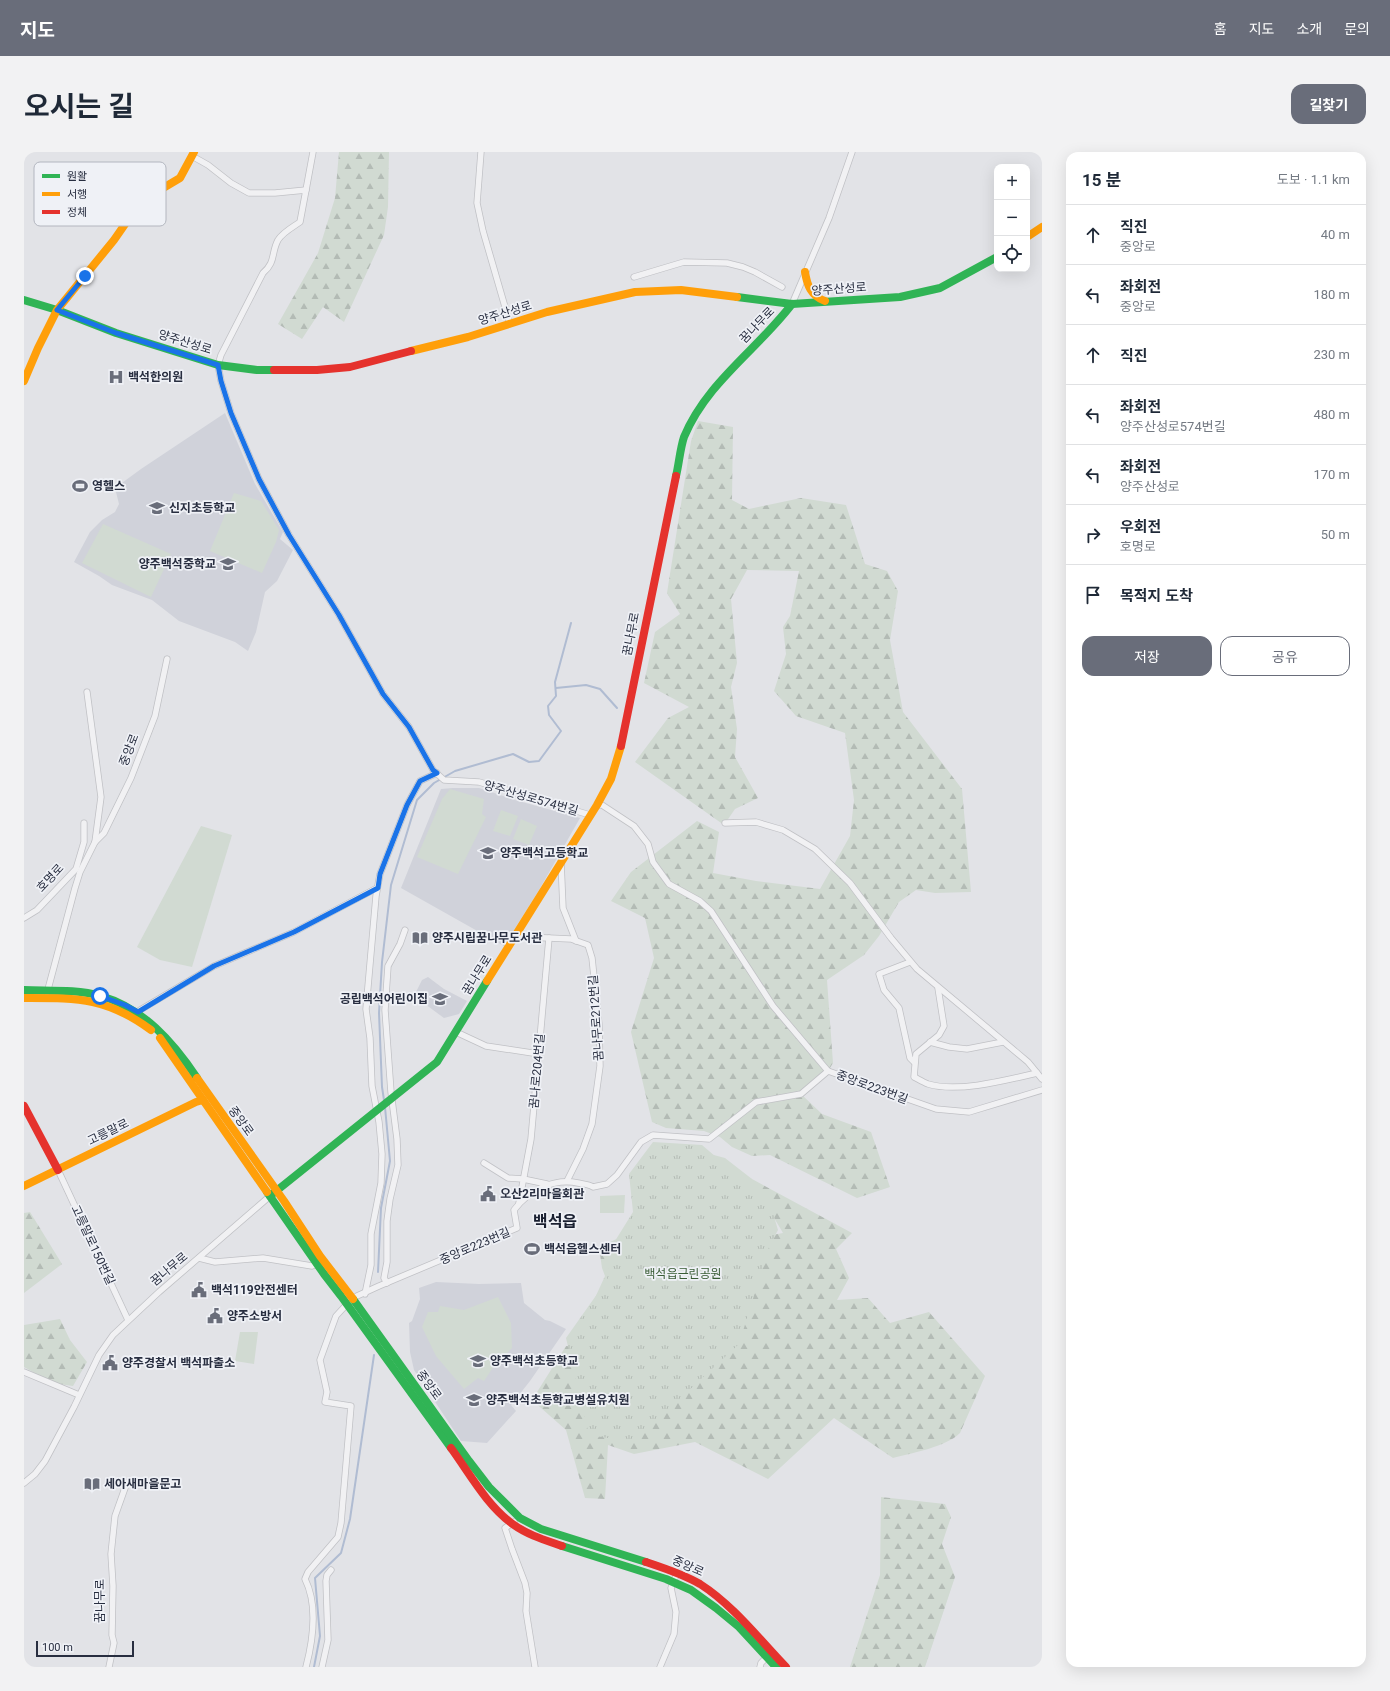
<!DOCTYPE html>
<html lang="ko">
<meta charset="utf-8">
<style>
:root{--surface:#fff;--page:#f2f2f3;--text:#1f2937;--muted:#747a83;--line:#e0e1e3;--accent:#696d7a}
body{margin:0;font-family:Roboto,"Noto Sans KR",sans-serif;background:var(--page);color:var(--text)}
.controls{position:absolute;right:12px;top:12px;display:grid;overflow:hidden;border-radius:8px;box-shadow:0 4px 16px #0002}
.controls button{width:36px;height:36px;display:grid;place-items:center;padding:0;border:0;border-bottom:1px solid var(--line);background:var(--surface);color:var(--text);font:20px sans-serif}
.scale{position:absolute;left:12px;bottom:10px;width:98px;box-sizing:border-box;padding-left:4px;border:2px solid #282e40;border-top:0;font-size:11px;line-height:14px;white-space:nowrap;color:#282e40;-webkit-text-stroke:3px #eff1f6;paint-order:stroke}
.stop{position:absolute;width:12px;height:12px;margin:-9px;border:3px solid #1a73e8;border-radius:50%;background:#fff}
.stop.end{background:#1a73e8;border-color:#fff;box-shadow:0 1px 4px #0008}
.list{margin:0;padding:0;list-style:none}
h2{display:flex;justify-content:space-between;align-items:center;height:52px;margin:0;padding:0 16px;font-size:17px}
h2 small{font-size:13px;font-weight:400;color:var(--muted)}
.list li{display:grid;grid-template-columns:26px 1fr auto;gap:12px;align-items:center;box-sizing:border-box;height:60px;padding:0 16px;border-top:1px solid var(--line)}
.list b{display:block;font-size:15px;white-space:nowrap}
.list p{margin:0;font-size:13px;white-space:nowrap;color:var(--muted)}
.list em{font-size:13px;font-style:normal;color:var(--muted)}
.actions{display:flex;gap:8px;padding:12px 16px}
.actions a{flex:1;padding:9px 0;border:1px solid var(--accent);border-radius:12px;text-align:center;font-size:14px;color:var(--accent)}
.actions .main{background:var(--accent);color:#fff}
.icon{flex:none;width:22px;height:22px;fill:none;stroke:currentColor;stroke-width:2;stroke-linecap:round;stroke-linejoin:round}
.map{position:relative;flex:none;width:1018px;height:1515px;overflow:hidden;border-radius:12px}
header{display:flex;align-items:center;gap:24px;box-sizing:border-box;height:56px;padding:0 20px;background:var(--accent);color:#fff}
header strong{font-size:19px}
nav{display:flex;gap:22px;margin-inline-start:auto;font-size:14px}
.intro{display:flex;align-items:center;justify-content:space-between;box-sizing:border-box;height:96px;padding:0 24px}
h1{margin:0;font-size:28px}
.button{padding:10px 18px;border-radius:12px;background:var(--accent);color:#fff;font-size:14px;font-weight:700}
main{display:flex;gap:24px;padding:0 24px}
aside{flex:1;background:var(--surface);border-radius:12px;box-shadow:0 4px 16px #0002}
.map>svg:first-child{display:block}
</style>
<header>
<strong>지도</strong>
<nav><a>홈</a><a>지도</a><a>소개</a><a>문의</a></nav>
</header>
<div class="intro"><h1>오시는 길</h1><a class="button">길찾기</a></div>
<main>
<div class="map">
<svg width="1018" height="1515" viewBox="0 0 1018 1515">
<defs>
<pattern id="forest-firs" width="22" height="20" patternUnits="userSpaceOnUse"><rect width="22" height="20" fill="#d1dad2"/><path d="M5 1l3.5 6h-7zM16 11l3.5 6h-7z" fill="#b3bbb5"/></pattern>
<pattern id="park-tufts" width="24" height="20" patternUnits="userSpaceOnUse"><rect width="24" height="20" fill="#d1dad2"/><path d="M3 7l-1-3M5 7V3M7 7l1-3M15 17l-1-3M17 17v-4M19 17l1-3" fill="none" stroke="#b3bbb5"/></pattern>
</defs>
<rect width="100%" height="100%" fill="#e2e3e7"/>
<!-- built -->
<g fill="#d0d2da">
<path d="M201 261 231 332 259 380 256 387 269 398 253 429 241 440 232 480 224 499 211 490 155 469 128 448 88 433 75 424 50 410 66 380 78 368 91 360 95 352 91 336 117 317Z"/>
<path d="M429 636H455L491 648 556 666 515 738 480 794 377 736 417 637Z"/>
<path d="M404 825 420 837 443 849 435 862 420 866 390 844 398 828Z"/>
<path d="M412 1130 455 1132 497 1131 500 1151 521 1168 526 1169 542 1177 506 1229 487 1253 492 1259 463 1291 437 1289 390 1218 386 1200 385 1171 388 1169 396 1147 395 1136Z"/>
</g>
<!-- grass -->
<g fill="#d1dad2">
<path d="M210 341 237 349 255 378 252 390 238 421 186 399Z"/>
<path d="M79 372 147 402 127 445 58 411Z"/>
<path d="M426 637 460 647 458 662 462 665 434 722 393 705 418 647Z"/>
<path d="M477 658 494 664 486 684 469 679Z"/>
<path d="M497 667 513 674 505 693 489 687Z"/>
<path d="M177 674 208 683 168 815 136 808 113 795Z"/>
<path d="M601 1043 600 1061H576V1044Z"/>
<path d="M474 1145 487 1171 488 1196 470 1214 460 1229 454 1226 440 1237 412 1204 398 1175 404 1160H414L416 1154 440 1158Z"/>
<path d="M216 1180H234L230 1212 211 1209Z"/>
</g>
<!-- forest -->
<g fill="url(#forest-firs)">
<path d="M315 0H365L364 55 360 83 320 170 299 155 278 187 254 172 294 101 311 46Z"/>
<path d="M674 269 709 275 708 348 725 357 777 346 822 353 841 412 863 419 874 439 866 488 879 560 938 637 947 740 911 741 892 738 875 750 855 784 840 803 803 828 809 911 804 919 777 942 798 962 847 980 866 1035 833 1046 746 1003 728 1004 708 995 696 985 680 979 642 976 628 970 607 880 630 806 621 766 587 749 607 720 673 669 695 680 689 721 732 729 796 737 826 684 830 648 821 581 772 564 750 539 762 502 759 475 766 464 775 419 723 418 707 447 713 511 707 535 713 577 711 605 734 646 711 657 700 673 611 610 644 566 665 555 620 531 631 480 656 462 643 441 667 289Z"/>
<path d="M686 1002 701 1006 728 1027 828 1081 812 1097 825 1126 813 1148 844 1146 866 1171 905 1160 961 1224 936 1281C922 1295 888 1301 869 1306L810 1266 744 1327 671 1290 610 1302 584 1293 581 1347 561 1346 542 1278 508 1248 542 1194 587 1199 553 1185 581 1124 578 1116 575 1095 608 1080 710 1090 759 1081 743 1054Z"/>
<path d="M6 1060 38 1112 0 1141V1061Z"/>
<path d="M36 1167 46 1188 63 1210 49 1234 28 1231 0 1215V1173Z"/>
<path d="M857 1345 921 1352 927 1365 918 1392 931 1425 901 1515H826L856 1423Z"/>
</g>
<!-- park -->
<path fill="url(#park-tufts)" d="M629 990 678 993 746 1051 754 1078 745 1095 715 1192 609 1290 565 1283 542 1186 583 1128 586 1097 609 1060 605 1022Z"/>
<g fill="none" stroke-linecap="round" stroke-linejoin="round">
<!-- stream -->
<g stroke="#b0bcd2" stroke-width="2">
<path d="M532 536 562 533 576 537 593 556"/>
<path d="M360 948 358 935 355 861 358 810 367 733 393 648 410 631 431 619 489 602 505 610 515 609 537 579 525 563 524 554 532 544 531 530 547 471"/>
<path d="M354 1120 357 1056 366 1009 361 955"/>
<path d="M290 1515 296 1484 291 1426 317 1401 326 1367 350 1203"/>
</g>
<defs>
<g id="street">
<path d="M457 0 453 51 459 79 486 172"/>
<path d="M168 4 184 13 207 31 225 41H251L282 38 276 70C269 75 259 80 254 88 247 101 252 110 239 121L197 203 194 213 197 229 207 261 235 327 265 383 315 463 359 542 385 575 409 618 420 628 455 630 566 663"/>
<path d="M282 38 289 0"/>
<path d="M610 125 660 110 703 111 719 115 731 120 758 135"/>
<path d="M768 152 805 66 828 0"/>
<path d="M573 653H578L610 674 624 692 629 710 645 732 676 749 687 759 749 854 804 919"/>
<path d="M701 671 732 670 759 678 791 697 826 731 867 786 893 817 1004 910 1018 927"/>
<path d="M71 690 80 681 107 626 131 564 143 507"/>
<path d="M537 710 539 756 552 789"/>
<path d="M0 766 13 758 52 717 60 690V671"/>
<path d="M493 782 502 785 547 787 564 793 568 806 575 872 576 914 568 972 559 997 543 1029"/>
<path d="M886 810 855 822 860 838 875 856 886 906 890 910"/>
<path d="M914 836 920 874 915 883 892 902 890 925C894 927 899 930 904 932 934 941 983 928 1013 921"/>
<path d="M23 841 51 736 56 720 71 690 77 645 63 540"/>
<path d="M111 861 190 814 270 780 353 736"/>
<path d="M432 880 462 894 515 902"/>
<path d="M906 890 925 895 943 897 979 890"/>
<path d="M460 1011 484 1026 499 1027 523 1032"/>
<path d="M34 1018 104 1168"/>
<path d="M495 1051 507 987 525 786"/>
<path d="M175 1106 191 1110 239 1106 288 1114 293 1112"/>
<path d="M363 1131 360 1126 363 1110V1069L366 1047 374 1013 373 987 367 940 361 858 364 814 376 792 381 778"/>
<path d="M341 1142 347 1113V1082L357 1031 358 1002 355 970 348 934 346 886 342 857 352 744 356 722 383 653 396 629 413 621"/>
<path d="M0 1220 55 1243"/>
<path d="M0 1331 11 1322 21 1309 50 1255 75 1203 89 1183 135 1140 246 1044"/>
<path d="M490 1370 481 1376 488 1397 501 1431 503 1441 502 1459 511 1515"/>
<path d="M85 1515 90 1491 88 1483 89 1434 87 1402 91 1364 101 1336"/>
<path d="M282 1515C289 1488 294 1453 281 1427L284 1420 314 1385 317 1371 327 1254 301 1250 303 1240 296 1208 312 1164 324 1151 333 1144 355 1134 493 1076 490 1058C505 1038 530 1026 554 1031 559 1032 564 1032 569 1035L583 1032 593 1023 617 990 629 983 685 987 732 950 777 942 804 919 912 957 945 960 1018 938"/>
<path d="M298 1515 304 1488 302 1429 303 1423 307 1418"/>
<path d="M636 1515 650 1482 652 1460 647 1436 653 1421"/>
<path d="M736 1515 737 1511 745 1503"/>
</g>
</defs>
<!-- street casing -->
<use href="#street" stroke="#c0c1c5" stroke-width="7"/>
<!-- street -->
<use href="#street" stroke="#f1f1f3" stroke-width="5.5"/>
<!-- fast -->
<g stroke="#30b455" stroke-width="8">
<path d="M713 145 768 152 876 145 916 136 973 105"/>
<path d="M0 148 33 158 92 181 194 213 233 218H250"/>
<path d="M652 324C655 312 656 297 660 285 683 230 733 198 768 152"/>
<path d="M0 838C25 839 52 837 77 844 119 856 149 890 173 926"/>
<path d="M243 1040 300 1122 317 1144 427 1296"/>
<path d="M246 1044 413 910 463 829"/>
<path d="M329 1147 445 1309 465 1335 496 1366 517 1377 622 1410"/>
<path d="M538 1394 642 1427 667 1438 692 1456 715 1475 752 1515"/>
</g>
<!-- slow -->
<g stroke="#ff9f0a" stroke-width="8">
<path d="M1003 85 1018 75"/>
<path d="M781 120C783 133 787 144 801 149"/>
<path d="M387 199 444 185 523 160 611 140 657 138 713 145"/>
<path d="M0 229 14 196 33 158 90 88 106 65 124 45 156 26 170 0"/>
<path d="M463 829 573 653 587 627 597 594"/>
<path d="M0 846C54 846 82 845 127 878"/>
<path d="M136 886 243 1040"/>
<path d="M173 926 260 1049 296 1104 329 1147"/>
<path d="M0 1034 172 950 179 948"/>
</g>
<!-- jam -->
<g stroke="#e5322d" stroke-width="8">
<path d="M250 218H293L326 215 387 199"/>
<path d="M597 594 652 324"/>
<path d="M0 954 34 1018"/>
<path d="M427 1296C446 1322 463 1354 490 1373 504 1383 521 1388 538 1394"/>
<path d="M622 1410C640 1416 659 1422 676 1432 709 1453 735 1487 762 1515"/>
</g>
</g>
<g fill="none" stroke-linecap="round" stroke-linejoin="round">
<!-- route -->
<path stroke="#1a73e8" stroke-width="5" d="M61 124 33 158 92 181 194 213 197 229 207 261 235 327 265 383 315 463 359 542 385 575 409 618 413 621 396 629 383 653 356 722 354 736 270 780 190 814 114 860 101 853 76 844"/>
</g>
<!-- icons -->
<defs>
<symbol id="hospital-bare" viewBox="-9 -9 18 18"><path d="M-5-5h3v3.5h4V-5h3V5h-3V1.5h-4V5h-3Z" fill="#696d7a" stroke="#eff1f6" stroke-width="2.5" paint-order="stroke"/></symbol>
<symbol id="stadium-bare" viewBox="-9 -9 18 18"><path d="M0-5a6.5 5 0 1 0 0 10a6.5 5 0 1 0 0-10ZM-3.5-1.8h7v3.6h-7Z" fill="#696d7a" stroke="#eff1f6" stroke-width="2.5" paint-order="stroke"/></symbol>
<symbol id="school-bare" viewBox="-9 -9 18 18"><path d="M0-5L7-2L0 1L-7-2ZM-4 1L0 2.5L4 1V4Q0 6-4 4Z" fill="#696d7a" stroke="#eff1f6" stroke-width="2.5" paint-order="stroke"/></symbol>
<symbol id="library-bare" viewBox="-9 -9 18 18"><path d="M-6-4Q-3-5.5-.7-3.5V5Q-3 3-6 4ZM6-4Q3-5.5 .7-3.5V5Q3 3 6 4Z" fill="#696d7a" stroke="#eff1f6" stroke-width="2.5" paint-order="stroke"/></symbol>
<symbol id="civic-bare" viewBox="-9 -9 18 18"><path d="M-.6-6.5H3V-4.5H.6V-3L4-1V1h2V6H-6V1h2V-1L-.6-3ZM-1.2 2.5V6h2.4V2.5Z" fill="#696d7a" stroke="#eff1f6" stroke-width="2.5" paint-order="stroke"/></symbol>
</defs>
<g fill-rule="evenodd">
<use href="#hospital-bare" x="81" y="214" width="22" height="22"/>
<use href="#stadium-bare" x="45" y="323" width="22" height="22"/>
<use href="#school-bare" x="122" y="345" width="22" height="22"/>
<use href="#school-bare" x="193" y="401" width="22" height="22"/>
<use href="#school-bare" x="453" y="690" width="22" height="22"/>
<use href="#library-bare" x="385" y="775" width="22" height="22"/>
<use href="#school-bare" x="405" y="836" width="22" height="22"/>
<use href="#civic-bare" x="453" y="1031" width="22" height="22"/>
<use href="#stadium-bare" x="497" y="1086" width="22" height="22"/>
<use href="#civic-bare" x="164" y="1127" width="22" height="22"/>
<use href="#civic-bare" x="180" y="1153" width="22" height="22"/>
<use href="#school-bare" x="443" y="1198" width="22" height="22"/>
<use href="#civic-bare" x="75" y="1200" width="22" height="22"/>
<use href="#school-bare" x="439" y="1237" width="22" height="22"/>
<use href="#library-bare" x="57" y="1321" width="22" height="22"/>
</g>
<g text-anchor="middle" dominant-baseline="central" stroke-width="3.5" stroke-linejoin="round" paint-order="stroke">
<!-- street labels -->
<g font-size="12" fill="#282e40" stroke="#eff1f6">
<text transform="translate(815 137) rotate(-4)">양주산성로</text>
<text transform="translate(481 161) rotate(-17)">양주산성로</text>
<text transform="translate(733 173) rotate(-46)">꿈나무로</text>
<text transform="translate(161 190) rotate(17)">양주산성로</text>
<text transform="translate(607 482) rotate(-79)">꿈나무로</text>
<text transform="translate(105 598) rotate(-69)">중앙로</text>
<text transform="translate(507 646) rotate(16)">양주산성로574번길</text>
<text transform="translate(26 726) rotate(-47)">호명로</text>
<text transform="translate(453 823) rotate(-58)">꿈나무로</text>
<text transform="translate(572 866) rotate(-94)">꿈나무로212번길</text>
<text transform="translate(513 919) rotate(-85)">꿈나로204번길</text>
<text transform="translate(848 935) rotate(20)">중앙로223번길</text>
<text transform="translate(217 969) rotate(54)">중앙로</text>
<text transform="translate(84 980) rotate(-26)">고릉말로</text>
<text transform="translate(69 1093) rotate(65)">고릉말로150번길</text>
<text transform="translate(451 1094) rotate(-23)">중앙로223번길</text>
<text transform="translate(145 1117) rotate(-40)">꿈나무로</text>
<text transform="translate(405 1233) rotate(54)">중앙로</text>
<text transform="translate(664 1414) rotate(24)">중앙로</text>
<text transform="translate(76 1449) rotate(-90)">꿈나무로</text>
</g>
<!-- poi labels -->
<g font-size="12" font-weight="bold" fill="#282e40" stroke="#eff1f6" text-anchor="start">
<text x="104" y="225">백석한의원</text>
<text x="68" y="334">영헬스</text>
<text x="145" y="356">신지초등학교</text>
<text x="192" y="412" text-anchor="end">양주백석중학교</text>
<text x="476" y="701">양주백석고등학교</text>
<text x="408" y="786">양주시립꿈나무도서관</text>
<text x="404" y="847" text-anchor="end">공립백석어린이집</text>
<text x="476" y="1042">오산2리마을회관</text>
<text x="520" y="1097">백석읍헬스센터</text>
<text x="187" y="1138">백석119안전센터</text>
<text x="203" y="1164">양주소방서</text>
<text x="466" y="1209">양주백석초등학교</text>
<text x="98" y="1211">양주경찰서 백석파출소</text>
<text x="462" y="1248">양주백석초등학교병설유치원</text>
<text x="80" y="1332">세아새마을문고</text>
</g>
<!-- park labels -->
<g font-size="12" fill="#395c35" stroke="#eff1f6">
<text x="659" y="1122">백석읍근린공원</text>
</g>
<!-- district labels -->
<g font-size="16" font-weight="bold" fill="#1a2031" stroke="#eff1f6">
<text x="531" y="1069">백석읍</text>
</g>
</g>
<!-- legend -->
<rect x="10" y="10" width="132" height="64" rx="6" fill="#eff1f6" stroke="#b3b6bf" stroke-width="1"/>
<rect x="18" y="22" width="18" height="4" fill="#30b455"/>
<rect x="18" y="40" width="18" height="4" fill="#ff9f0a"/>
<rect x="18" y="58" width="18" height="4" fill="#e5322d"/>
<g font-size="11" fill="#282e40">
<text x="43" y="28">원활</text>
<text x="43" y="46">서행</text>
<text x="43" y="64">정체</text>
</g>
</svg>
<div class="controls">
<button>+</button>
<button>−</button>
<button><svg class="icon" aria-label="locate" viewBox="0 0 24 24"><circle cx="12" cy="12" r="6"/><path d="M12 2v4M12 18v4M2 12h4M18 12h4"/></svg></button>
</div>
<div class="scale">100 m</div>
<div class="stop" style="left:76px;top:844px"></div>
<div class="stop end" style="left:61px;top:124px"></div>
</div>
<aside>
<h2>15 분<small>도보 · 1.1 km</small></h2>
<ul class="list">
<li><svg class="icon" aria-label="ahead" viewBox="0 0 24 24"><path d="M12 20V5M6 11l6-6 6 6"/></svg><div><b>직진</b><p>중앙로</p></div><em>40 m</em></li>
<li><svg class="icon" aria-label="left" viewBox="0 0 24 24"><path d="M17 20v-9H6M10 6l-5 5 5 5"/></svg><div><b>좌회전</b><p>중앙로</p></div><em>180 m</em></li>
<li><svg class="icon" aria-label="ahead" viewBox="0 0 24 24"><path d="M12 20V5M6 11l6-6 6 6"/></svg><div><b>직진</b></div><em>230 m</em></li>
<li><svg class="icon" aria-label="left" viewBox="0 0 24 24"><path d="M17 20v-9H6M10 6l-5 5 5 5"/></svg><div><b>좌회전</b><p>양주산성로574번길</p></div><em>480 m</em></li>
<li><svg class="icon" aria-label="left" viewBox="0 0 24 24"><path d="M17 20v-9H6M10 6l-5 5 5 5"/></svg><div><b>좌회전</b><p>양주산성로</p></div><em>170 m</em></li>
<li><svg class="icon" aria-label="right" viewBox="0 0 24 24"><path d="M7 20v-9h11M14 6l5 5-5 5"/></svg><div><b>우회전</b><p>호명로</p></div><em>50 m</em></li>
<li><svg class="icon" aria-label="arrive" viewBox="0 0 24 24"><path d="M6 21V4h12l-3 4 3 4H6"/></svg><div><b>목적지 도착</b></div></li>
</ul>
<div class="actions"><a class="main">저장</a><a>공유</a></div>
</aside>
</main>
